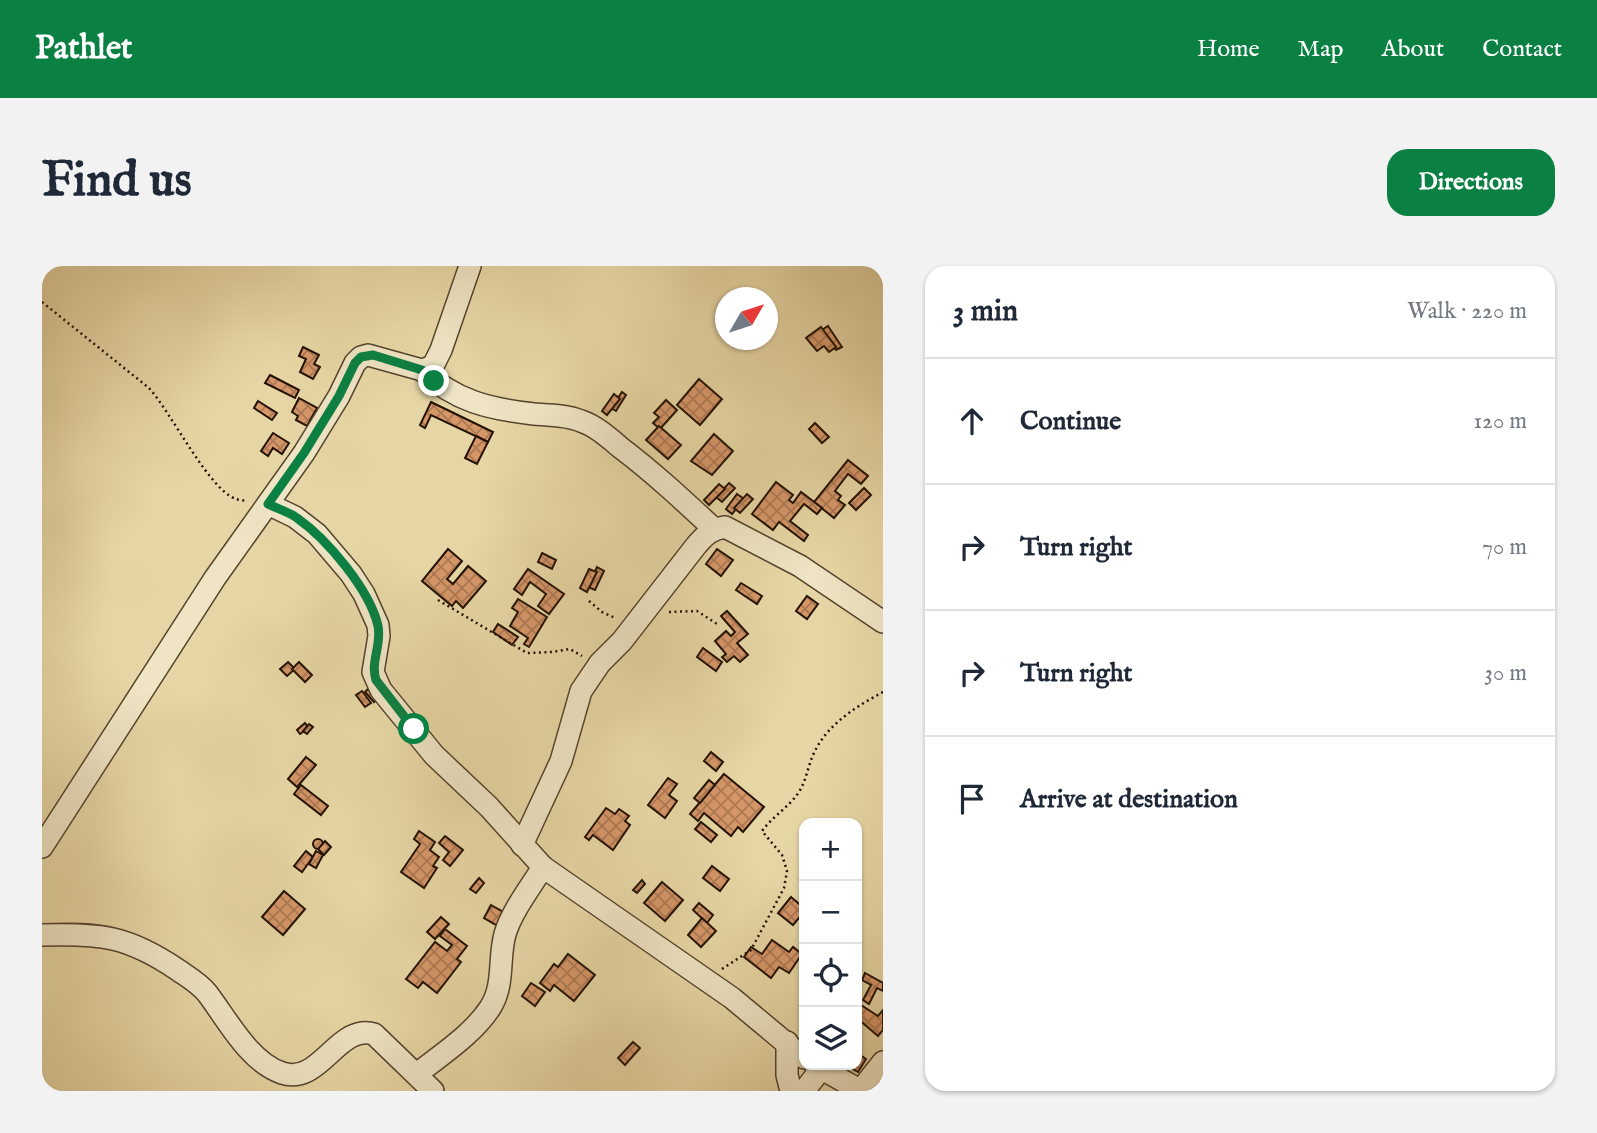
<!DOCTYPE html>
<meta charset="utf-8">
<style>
:root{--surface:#fff;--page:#f2f2f3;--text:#1f2937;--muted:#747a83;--line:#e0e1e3;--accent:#0b8043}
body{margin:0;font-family:"IM FELL English",serif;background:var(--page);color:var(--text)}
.controls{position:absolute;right:21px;bottom:21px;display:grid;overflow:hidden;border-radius:14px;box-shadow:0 2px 5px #0004}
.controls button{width:63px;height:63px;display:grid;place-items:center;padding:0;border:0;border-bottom:2px solid var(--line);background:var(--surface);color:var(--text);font:35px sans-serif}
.compass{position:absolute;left:673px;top:21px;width:63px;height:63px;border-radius:50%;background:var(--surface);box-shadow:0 2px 5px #0004;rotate:51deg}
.stop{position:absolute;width:21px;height:21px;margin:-16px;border:5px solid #0b8043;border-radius:50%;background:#fff}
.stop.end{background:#0b8043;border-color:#fff;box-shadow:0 2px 7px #0008}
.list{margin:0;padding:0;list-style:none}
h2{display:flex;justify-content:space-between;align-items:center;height:91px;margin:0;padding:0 28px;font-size:30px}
h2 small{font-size:23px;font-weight:400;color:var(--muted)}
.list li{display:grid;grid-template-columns:46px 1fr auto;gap:21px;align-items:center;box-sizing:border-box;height:126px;padding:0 28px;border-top:2px solid var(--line)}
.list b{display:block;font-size:26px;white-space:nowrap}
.list em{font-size:23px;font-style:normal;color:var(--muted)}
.icon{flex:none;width:38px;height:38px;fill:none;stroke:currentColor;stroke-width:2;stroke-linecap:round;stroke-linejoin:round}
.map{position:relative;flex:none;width:841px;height:825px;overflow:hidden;border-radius:21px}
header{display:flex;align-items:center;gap:42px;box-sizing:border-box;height:98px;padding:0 35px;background:var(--accent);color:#fff}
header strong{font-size:33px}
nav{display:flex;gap:38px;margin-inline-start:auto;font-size:24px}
.intro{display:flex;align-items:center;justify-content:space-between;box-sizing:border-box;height:168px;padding:0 42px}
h1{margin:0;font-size:49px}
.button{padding:18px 32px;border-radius:21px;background:var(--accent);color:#fff;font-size:24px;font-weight:700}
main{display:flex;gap:42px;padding:0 42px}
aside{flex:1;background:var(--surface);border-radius:21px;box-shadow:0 2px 5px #0004}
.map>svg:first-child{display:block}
</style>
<header>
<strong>Pathlet</strong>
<nav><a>Home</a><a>Map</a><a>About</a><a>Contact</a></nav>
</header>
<div class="intro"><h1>Find us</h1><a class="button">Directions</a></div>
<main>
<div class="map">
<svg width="841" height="825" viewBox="0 0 841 825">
<defs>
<pattern id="building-cross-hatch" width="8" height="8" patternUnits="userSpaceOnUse" patternTransform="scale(1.75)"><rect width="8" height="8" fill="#d59668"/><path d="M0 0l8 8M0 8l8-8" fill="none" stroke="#ac7953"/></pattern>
</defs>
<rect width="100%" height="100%" fill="#e7d6a5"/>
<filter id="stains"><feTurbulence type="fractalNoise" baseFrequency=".00286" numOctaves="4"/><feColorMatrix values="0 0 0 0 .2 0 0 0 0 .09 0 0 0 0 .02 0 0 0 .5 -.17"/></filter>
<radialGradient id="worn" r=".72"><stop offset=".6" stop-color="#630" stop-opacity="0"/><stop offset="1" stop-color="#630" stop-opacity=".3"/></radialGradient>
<!-- building -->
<g fill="url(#building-cross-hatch)" stroke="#231203" stroke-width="2">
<path d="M786 60 800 81 794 84 780 64Z"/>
<path d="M779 61 794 81 787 86 782 80 775 85 764 72Z"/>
<path d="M261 81 277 89 272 98 278 101 271 113 258 106 264 93 257 90Z"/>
<path d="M228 109 257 124 253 132 223 117Z"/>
<path d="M657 113 680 133 658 159 635 139Z"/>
<path d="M580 126 584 129 574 145 569 142Z"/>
<path d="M572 128 578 133 565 149 560 145Z"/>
<path d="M257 132 275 142 265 160 254 154 256 150 250 146Z"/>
<path d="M624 134 635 144 618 163 611 157 617 151 612 147Z"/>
<path d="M216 135 235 147 230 154 212 142Z"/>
<path d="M389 136 451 166 446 176 389 149 383 162 378 159Z"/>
<path d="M773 157 787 171 780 177 767 163Z"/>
<path d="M617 160 639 179 626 193 604 174Z"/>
<path d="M231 167 247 177 240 188 231 182 226 190 219 185Z"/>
<path d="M672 168 691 185 670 209 649 195Z"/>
<path d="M434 170 446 176 435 198 423 192Z"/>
<path d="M806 194 826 210 819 218 806 208 793 225 799 230 796 234 803 239 792 252 772 236Z"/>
<path d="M734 216 751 229 747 234 751 237 759 226 780 242 775 248 762 238 748 255 766 269 762 275 737 256 731 264 710 248Z"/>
<path d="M687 217 693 222 680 236 674 231Z"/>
<path d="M677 218 683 223 667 239 662 234Z"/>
<path d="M822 222 829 229 814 244 807 237Z"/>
<path d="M695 228 702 233 690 248 684 243Z"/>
<path d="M705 228 711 233 698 247 692 242Z"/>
<path d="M406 283 420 295 405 313 411 318 426 300 444 315 421 342 414 335 410 340 380 315Z"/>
<path d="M675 283 691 294 679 310 664 298Z"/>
<path d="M500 287 514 294 510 303 496 296Z"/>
<path d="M555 301 562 305 553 324 546 321Z"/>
<path d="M486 303 522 328 507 348 496 340 504 328 488 316 480 329 472 323Z"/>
<path d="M547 303 555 306 545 326 538 322Z"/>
<path d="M699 317 720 330 715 338 694 324Z"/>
<path d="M765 330 776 338 765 353 754 345Z"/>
<path d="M476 333 505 351 487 381 482 378 486 372 468 360 476 346 470 342Z"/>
<path d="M685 345 706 368 695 377 706 389 698 396 692 390 685 396 680 391 684 388 673 375 684 365 689 370 693 366 679 350Z"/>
<path d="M456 358 476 371 470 379 451 366Z"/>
<path d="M661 382 680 396 674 405 655 391Z"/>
<path d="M246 396 253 403 245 410 238 403Z"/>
<path d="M257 396 270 409 263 416 250 403Z"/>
<path d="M328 421 338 431 332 436 323 426Z"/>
<path d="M320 425 329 437 323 441 314 429Z"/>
<path d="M263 457 267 462 258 468 255 464Z"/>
<path d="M267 458 271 461 265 468 261 465Z"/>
<path d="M669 486 681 496 674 505 662 495Z"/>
<path d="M264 491 274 499 255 521 246 513Z"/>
<path d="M682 508 722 541 701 566 696 561 689 570 662 547 656 555 648 548Z"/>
<path d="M626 512 635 518 627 529 635 535 623 552 606 539Z"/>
<path d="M667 514 673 519 658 537 652 532Z"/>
<path d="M259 519 286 540 279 549 252 528Z"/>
<path d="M564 542 573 548 577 543 587 550 583 555 588 559 571 584 551 569 547 574 543 571Z"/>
<path d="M659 556 675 569 669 576 653 563Z"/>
<path d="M377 565 393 576 388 584 397 591 391 600 395 602 382 622 359 606 378 578 372 573Z"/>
<path d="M403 570 421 584 408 600 401 594 407 586 397 577Z"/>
<circle cx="276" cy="578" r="5"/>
<path d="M283 575 289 581 282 589 276 583Z"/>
<path d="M264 585 271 591 260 606 252 600Z"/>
<path d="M274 585 281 589 274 602 267 598Z"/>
<path d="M670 600 687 613 678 625 661 612Z"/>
<path d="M437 612 442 617 434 627 428 623Z"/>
<path d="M600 614 603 618 595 627 591 624Z"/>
<path d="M620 616 641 634 623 655 602 637Z"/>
<path d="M242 625 263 643 241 669 220 651Z"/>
<path d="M749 631 762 642V646L751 659 736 647Z"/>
<path d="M657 637 671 649 665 657 651 644Z"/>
<path d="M449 639 463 647 456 660 442 652Z"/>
<path d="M399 651 407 658 393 673 385 666Z"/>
<path d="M660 652 674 665 659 681 646 669Z"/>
<path d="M403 663 425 680 415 693 419 696 395 727 381 716 376 722 364 713 393 676 405 685 410 679 398 670Z"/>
<path d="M730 674 747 686 751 681 760 688 747 707 737 701 729 712 702 691 709 681 720 688Z"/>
<path d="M526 688 553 709 532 735 512 719 508 725 498 717 512 698 516 701Z"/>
<path d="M823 707 841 717V725L835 722 827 738 821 734 829 719 820 714Z"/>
<path d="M489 717 503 726 493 740 480 730Z"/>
<path d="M815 733 818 735 816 737 836 750 841 744V764L836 770 815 752Z"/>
<path d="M591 776 598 782 583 799 576 792Z"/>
<path d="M815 787 824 793 816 806 804 799H815Z"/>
</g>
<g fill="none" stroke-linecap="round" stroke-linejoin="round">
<defs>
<g id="minor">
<path d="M380 104C413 135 447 143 492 148 507 149 525 149 539 155 554 160 567 172 579 182 612 207 642 235 672 263"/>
<path d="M226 238 253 251 275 268 309 308 322 328 336 359 337 370 331 406 339 424 392 489 447 541 501 601 690 732 762 792"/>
<path d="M480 579 519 495 539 425 558 397 580 375 653 281C662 270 669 263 683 261L758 300 841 356"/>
<path d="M0 581 173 312 262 187 297 130 313 97 319 91 326 89 380 104 391 100 399 84 428 0"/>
<path d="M0 669C58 667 86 670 136 704 146 711 157 717 165 727 185 753 207 796 240 807 278 820 296 757 332 768L391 825"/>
<path d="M745 776V809L749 825"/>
<path d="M773 799 819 825"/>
<path d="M375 808C400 788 430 769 448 742 463 719 456 693 463 668 470 645 488 622 501 601"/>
<path d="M762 825 779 803"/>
<path d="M818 825 841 796"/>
</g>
</defs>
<!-- minor casing -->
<use href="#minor" stroke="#54432c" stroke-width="24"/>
<!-- path -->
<g stroke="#231203" stroke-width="2.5" stroke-dasharray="2 3.5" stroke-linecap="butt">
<path d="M0 36 107 122C129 146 167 224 194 233 197 234 201 234 205 235"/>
<path d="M396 334 485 387 510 386 528 383 540 390"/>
<path d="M547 335 560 346 573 352"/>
<path d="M627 346 655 345 675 358"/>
<path d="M680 703 709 684 742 622 745 605 740 589 720 565C731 550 747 541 757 526 765 513 766 498 773 485 786 458 815 440 841 426"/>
</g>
<!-- minor -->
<use href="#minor" stroke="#efe4c4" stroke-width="21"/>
</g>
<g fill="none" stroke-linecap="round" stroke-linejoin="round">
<!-- route -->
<path stroke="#0b8043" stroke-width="9" d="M372 463 334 414C328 396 340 379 336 360 328 324 285 273 255 252 247 246 236 243 226 238L262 187 297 130 313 97 319 91 331 89 380 104 392 115"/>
</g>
<rect width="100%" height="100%" filter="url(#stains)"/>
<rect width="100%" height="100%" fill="url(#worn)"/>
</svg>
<div class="controls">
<button>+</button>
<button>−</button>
<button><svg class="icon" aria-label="locate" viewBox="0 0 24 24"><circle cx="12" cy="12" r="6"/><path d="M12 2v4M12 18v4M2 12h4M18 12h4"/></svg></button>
<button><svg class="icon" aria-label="layers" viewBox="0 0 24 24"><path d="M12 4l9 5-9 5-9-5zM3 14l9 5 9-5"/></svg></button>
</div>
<svg class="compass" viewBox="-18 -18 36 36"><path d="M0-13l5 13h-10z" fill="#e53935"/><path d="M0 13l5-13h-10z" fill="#747a83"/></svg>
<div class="stop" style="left:372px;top:463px"></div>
<div class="stop end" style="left:392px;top:115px"></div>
</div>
<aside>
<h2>3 min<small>Walk · 220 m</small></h2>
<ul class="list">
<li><svg class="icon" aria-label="ahead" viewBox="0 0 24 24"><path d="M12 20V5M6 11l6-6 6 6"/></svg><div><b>Continue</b></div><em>120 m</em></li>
<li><svg class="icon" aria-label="right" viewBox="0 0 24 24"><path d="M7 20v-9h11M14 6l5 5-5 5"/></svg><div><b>Turn right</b></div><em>70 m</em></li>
<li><svg class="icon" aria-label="right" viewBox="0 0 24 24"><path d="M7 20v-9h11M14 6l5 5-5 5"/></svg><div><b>Turn right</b></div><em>30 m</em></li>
<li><svg class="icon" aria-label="arrive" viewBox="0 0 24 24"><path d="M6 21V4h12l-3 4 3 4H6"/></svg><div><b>Arrive at destination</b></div></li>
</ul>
</aside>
</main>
